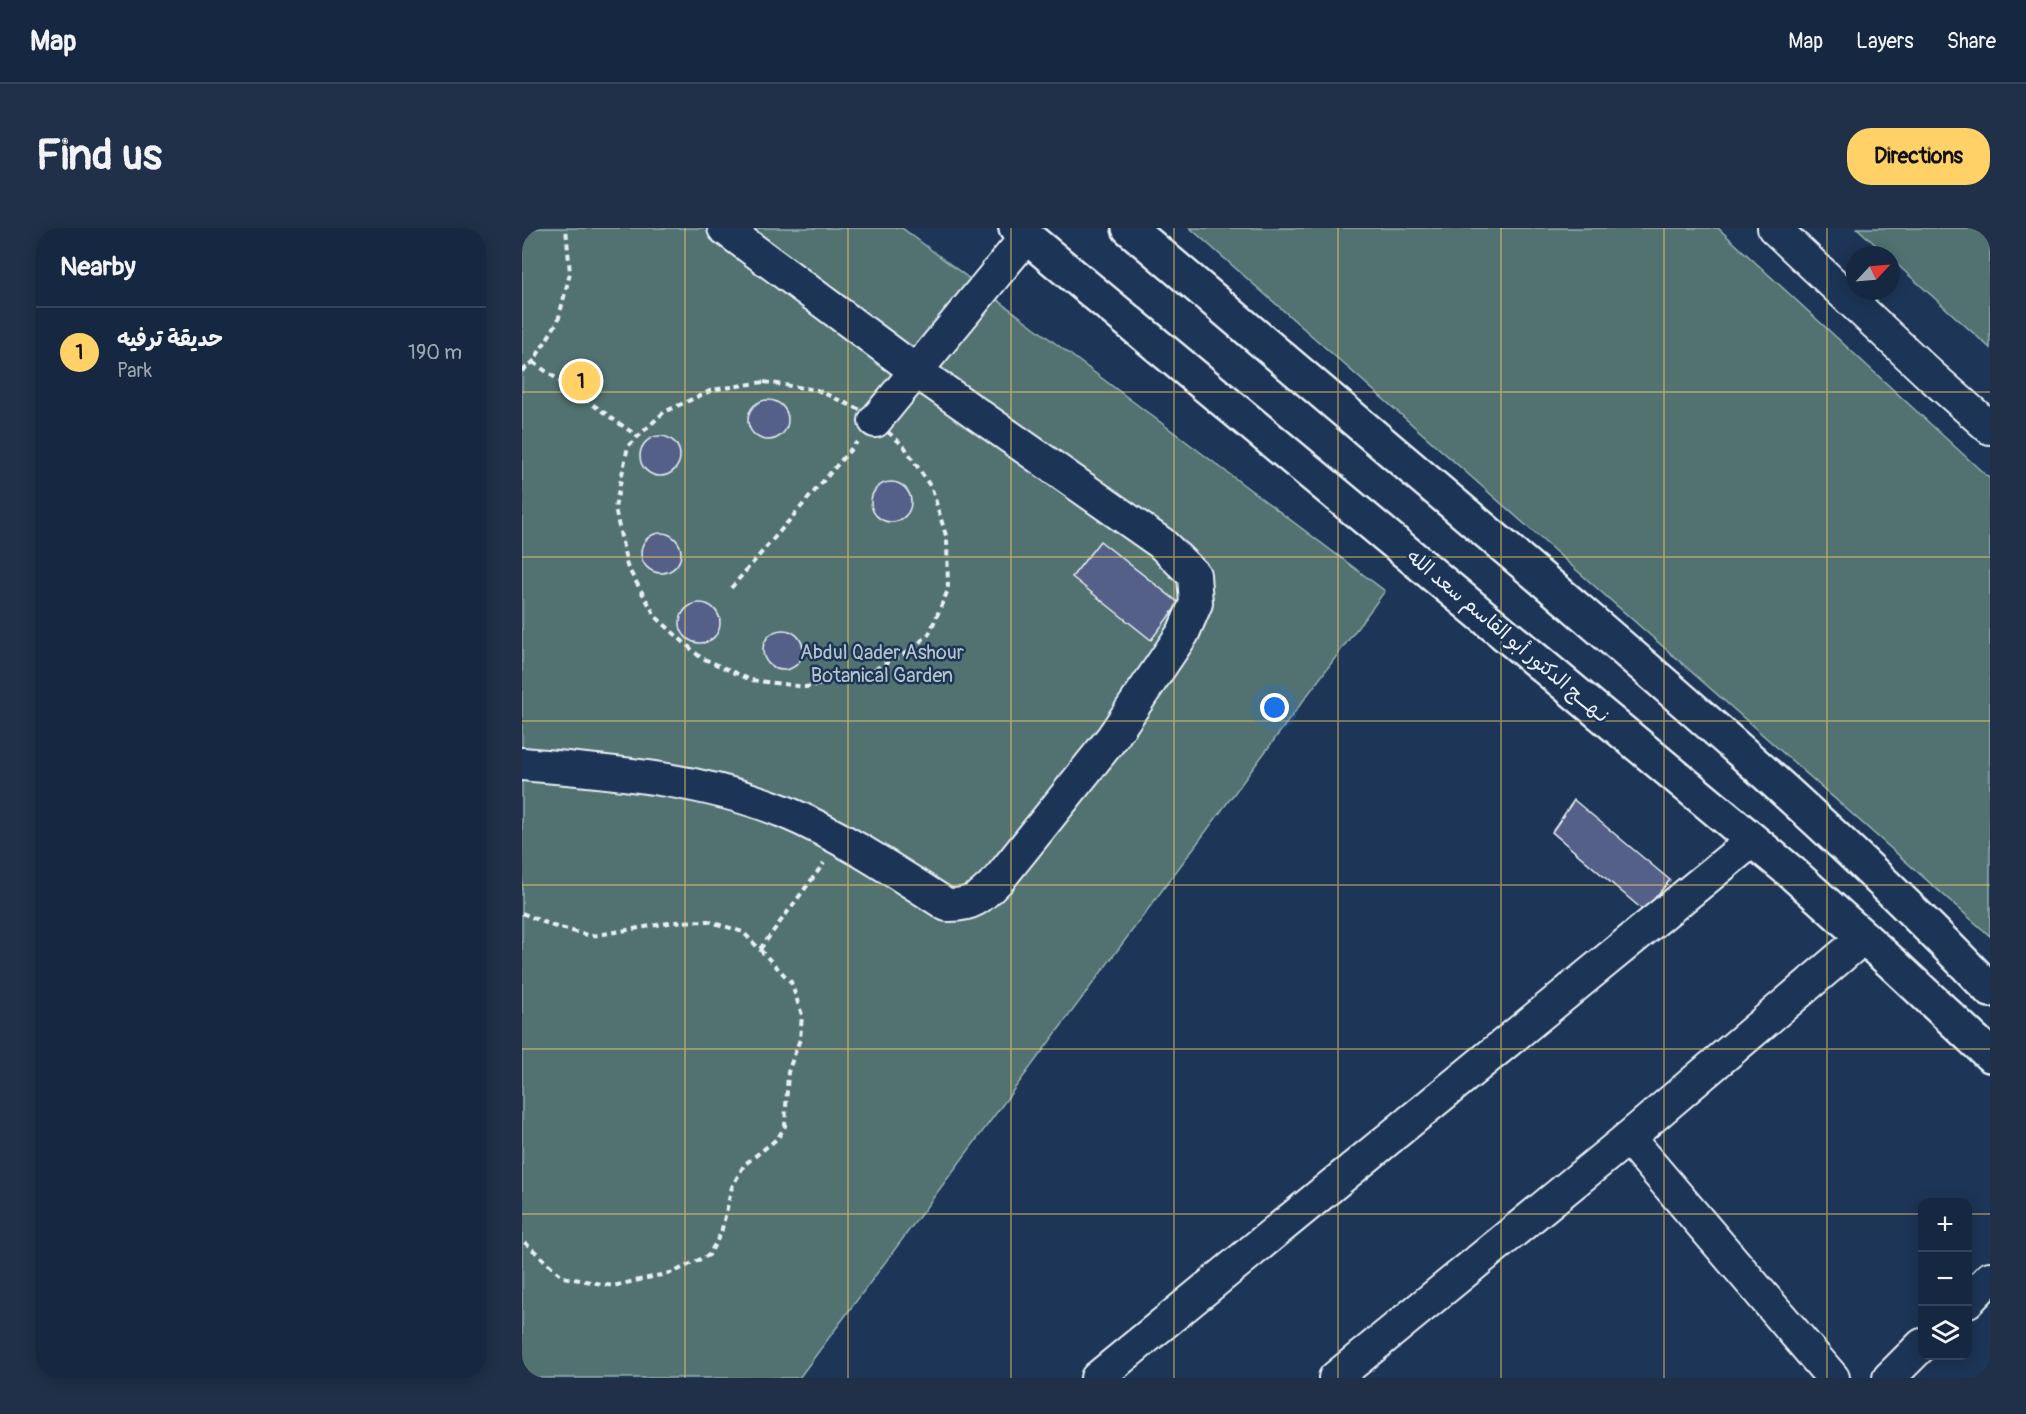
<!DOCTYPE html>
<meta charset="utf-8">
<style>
:root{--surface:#162841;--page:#1f3048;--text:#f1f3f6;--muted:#9ea6b1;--line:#35445a;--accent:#ffd166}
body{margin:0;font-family:Pangolin,"Playpen Sans Arabic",sans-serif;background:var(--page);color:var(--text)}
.controls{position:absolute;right:18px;bottom:18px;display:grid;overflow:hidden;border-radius:12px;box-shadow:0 3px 15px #0003}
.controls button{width:54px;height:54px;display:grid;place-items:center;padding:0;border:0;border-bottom:2px solid var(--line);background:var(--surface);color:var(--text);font:30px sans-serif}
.compass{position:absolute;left:1324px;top:18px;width:54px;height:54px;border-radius:50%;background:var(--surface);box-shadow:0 3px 15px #0003;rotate:64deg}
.you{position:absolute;left:753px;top:480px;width:21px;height:21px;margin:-15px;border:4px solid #fff;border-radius:50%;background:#1a73e8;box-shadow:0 0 0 9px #1a73e833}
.badge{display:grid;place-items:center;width:39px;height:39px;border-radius:50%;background:var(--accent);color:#111;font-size:20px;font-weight:700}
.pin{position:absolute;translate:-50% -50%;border:3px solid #fff;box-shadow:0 2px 6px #0006}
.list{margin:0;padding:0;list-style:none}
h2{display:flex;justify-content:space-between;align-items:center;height:78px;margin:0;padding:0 24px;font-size:26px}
h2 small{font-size:20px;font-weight:400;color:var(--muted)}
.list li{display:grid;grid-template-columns:39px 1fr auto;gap:18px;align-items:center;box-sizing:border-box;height:90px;padding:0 24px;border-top:2px solid var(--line)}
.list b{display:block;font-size:22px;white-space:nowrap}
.list p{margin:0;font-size:20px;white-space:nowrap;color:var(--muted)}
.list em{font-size:20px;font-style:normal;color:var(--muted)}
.icon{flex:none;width:33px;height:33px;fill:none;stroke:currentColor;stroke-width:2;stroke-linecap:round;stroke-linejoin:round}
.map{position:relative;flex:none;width:1468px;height:1150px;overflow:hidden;border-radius:24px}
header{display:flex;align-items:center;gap:36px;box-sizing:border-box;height:84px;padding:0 30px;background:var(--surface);border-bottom:2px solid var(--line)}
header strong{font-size:28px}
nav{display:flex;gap:33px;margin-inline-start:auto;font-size:21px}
.intro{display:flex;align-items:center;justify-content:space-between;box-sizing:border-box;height:144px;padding:0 36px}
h1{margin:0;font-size:42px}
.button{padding:15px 27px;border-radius:24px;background:var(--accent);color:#111;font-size:21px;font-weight:700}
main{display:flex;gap:36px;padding:0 36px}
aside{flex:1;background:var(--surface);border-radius:24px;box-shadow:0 3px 15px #0003}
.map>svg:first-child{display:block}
</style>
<header>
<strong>Map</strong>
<nav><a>Map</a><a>Layers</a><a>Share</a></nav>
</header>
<div class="intro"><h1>Find us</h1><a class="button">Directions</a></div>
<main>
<aside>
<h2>Nearby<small></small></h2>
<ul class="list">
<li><span class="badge">1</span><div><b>حديقة ترفيه</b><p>Park</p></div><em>190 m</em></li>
</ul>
</aside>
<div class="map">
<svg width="1468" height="1150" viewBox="0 0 1468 1150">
<rect width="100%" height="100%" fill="#1d3557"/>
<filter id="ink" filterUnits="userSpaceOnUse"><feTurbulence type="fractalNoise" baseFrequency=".0167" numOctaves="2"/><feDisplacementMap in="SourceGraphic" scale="12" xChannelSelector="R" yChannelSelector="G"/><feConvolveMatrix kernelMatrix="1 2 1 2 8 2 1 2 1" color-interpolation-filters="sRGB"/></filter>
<g filter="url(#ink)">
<!-- green -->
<g fill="#517271" stroke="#9cb2b4" stroke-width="1.5">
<path d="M0 0H380L863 363 277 1150H0Z"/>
<path d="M668 0H1196L1468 251V708Z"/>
<path d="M1335 0H1468V120L1369 31V27H1365Z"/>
</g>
<!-- building -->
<g fill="#546188" stroke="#e8f1f8" stroke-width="1.5">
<circle cx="246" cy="192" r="20"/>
<circle cx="138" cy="228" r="20"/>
<circle cx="369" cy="274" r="20"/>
<circle cx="139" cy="325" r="20"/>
<path d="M578 313 657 375 629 412 550 349Z"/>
<circle cx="178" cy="395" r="20"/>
<circle cx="261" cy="422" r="20"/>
<path d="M1052 572 1148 652 1122 683 1030 604Z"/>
</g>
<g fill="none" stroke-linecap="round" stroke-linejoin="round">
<defs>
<g id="minor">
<path d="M1252 0 1408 147 1468 200"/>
<path d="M353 193 505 8"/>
<path d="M0 536C88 544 180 550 263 584 318 607 375 645 425 677 451 678 459 669 477 651L590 510 661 405 674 375 672 347 639 315 394 143 202 0"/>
<path d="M1106 910 1311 1150"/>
<path d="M1446 1073 1468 1050"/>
<path d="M575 1150 1231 612"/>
<path d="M813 1150 1106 910 1342 709"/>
<path d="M1367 1150 1400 1117"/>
</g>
<g id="major">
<path d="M494 0 1269 644 1370 735 1468 827"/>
<path d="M607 0C756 126 904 252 1052 378 1195 501 1338 625 1468 762"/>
</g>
</defs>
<!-- minor casing -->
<use href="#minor" stroke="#e8f1f8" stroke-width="36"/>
<!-- major casing -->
<use href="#major" stroke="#e8f1f8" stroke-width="38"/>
<!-- path -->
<g stroke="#e8f1f8" stroke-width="4" stroke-dasharray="6 4.5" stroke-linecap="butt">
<path d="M11 134 115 208"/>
<path d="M0 143 11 134 36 93 48 45 44 0"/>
<path d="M242 154 295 162 343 184 382 218 410 261 425 311 426 362 407 406 388 423 338 449 284 459 229 452 178 429 134 389 105 338 93 280 106 218 142 184 190 162Z"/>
<path d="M209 360 335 214"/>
<path d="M0 685 31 698 69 708 152 694 186 693 221 704 269 754 280 787 278 811 266 844 263 898 256 910 222 937 210 959 199 1005 187 1027 152 1044 91 1058 41 1049 0 1012"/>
<path d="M238 721 302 635"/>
</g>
<!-- minor -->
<use href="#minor" stroke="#1d3557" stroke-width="32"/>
<!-- major -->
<use href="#major" stroke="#1d3557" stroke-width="33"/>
</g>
</g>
<!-- grid -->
<path fill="none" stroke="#ffd166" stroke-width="1.5" stroke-opacity="0.55" d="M163 0V1150M326 0V1150M489 0V1150M652 0V1150M816 0V1150M979 0V1150M1142 0V1150M1305 0V1150M0 164H1468M0 329H1468M0 493H1468M0 657H1468M0 821H1468M0 986H1400M1446 986H1468"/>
<g text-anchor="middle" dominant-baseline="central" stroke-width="5" stroke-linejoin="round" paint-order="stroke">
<!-- street labels -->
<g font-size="20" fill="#e8f1f8" stroke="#1d3557">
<text transform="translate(986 408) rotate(40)">نـهـــج الدكتور أبو القاسم سعد الله</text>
</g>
<!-- park labels -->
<g font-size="20" fill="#b3c5c9" stroke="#1d3557">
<text x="360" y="424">Abdul Qader Ashour<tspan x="360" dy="23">Botanical Garden</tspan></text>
</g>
</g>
</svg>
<div class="controls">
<button>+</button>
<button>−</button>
<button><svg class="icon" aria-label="layers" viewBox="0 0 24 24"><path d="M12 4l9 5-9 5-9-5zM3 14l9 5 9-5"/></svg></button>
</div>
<svg class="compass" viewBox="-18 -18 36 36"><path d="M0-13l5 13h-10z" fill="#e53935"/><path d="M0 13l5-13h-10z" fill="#9ea6b1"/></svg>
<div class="you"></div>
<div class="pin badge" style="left:59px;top:153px">1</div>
</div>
</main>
